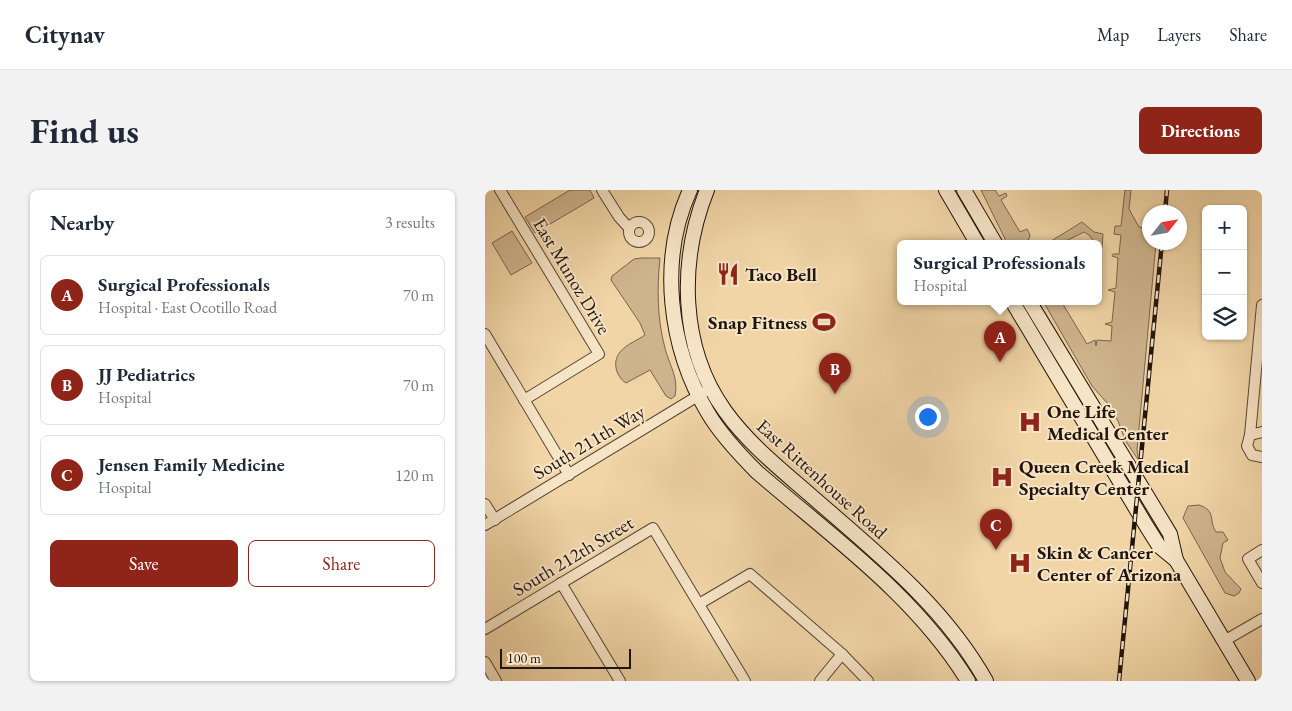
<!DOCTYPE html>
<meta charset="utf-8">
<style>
:root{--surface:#fff;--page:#f2f2f3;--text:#1f2937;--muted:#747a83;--line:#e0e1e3;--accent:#8f2418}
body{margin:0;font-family:"EB Garamond",serif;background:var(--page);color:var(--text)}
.controls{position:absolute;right:15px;top:15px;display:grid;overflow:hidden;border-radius:8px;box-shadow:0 1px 4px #0004}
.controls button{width:45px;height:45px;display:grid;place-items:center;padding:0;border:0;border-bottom:1px solid var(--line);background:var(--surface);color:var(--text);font:25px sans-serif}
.compass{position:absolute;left:657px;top:15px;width:45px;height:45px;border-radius:50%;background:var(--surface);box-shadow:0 1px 4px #0004;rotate:59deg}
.scale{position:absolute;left:15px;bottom:12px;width:131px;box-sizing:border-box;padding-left:5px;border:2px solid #22150d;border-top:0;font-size:14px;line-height:18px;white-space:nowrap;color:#22150d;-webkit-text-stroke:4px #f6e4c6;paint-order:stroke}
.you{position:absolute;left:442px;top:226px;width:18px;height:18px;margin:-12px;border:4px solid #fff;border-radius:50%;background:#1a73e8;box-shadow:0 0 0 8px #1a73e833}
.badge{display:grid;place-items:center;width:32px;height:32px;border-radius:50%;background:var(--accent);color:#fff;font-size:16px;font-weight:700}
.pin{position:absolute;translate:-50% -41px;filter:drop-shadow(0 1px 2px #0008)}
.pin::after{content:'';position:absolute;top:26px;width:18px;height:15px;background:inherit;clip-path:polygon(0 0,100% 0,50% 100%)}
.popup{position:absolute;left:412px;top:50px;width:205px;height:65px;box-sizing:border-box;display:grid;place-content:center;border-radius:8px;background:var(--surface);filter:drop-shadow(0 1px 4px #0005);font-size:16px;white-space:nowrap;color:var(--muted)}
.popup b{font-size:19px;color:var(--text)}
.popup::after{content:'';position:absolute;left:50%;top:100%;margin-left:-10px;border:10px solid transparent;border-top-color:var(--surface)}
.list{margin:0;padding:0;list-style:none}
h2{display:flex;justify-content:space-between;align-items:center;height:65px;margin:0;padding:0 20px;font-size:21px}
h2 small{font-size:16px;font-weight:400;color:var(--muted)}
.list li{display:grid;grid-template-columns:32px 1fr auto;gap:15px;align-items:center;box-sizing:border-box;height:80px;margin:0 10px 10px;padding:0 10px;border:1px solid var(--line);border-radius:8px}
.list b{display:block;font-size:19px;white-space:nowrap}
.list p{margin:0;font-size:16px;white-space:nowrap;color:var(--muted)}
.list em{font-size:16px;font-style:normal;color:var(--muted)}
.actions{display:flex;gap:10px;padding:15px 20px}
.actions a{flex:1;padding:11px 0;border:1px solid var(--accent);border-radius:8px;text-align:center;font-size:18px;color:var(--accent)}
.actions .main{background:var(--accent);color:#fff}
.icon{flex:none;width:28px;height:28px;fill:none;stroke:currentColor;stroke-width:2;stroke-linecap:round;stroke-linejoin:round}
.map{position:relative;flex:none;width:777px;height:491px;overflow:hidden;border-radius:8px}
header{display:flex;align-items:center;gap:30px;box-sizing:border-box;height:70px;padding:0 25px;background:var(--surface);border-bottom:1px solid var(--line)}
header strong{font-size:24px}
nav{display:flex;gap:28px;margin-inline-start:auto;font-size:18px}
.intro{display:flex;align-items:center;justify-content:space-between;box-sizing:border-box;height:120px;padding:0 30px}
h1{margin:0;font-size:35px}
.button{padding:12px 22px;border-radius:8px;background:var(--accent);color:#fff;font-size:18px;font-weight:700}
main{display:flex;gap:30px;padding:0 30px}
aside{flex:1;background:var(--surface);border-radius:8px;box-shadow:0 1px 4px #0004}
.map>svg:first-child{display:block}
</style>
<header>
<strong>Citynav</strong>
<nav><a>Map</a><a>Layers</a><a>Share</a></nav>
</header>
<div class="intro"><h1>Find us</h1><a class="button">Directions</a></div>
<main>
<aside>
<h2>Nearby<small>3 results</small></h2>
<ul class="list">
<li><span class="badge">A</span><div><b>Surgical Professionals</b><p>Hospital · East Ocotillo Road</p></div><em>70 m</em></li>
<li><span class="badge">B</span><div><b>JJ Pediatrics</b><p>Hospital</p></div><em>70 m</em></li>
<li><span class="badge">C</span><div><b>Jensen Family Medicine</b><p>Hospital</p></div><em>120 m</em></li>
</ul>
<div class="actions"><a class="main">Save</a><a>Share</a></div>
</aside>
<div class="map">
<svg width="777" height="491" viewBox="0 0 777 491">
<rect width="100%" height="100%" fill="#f1d5a7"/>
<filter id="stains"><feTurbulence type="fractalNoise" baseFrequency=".004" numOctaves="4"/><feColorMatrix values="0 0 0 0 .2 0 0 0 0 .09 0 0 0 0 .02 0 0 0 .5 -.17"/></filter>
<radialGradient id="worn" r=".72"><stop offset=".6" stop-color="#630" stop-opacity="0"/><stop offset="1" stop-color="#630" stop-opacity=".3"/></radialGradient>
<!-- green -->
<g fill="#ceb48d" stroke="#78644d">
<path d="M85 0H105L109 8 50 43 40 27Z"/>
<path d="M496 0H510L514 6 521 3 522 6 516 10 535 42 542 39 545 45 544 49 538 53H522Z"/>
<path d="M640 0H646L644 19 654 37 664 39V52L671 53 652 260 654 271 640 250 633 231 623 214 607 196 558 111H576L602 154 610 150 611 156 612 150 626 151 627 136 620 134 627 132 630 102 623 100 631 98 633 68 627 66 628 64H634L636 45 629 44 630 36H636Z"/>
<path d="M597 32 609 42 618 44 617 58H614V53H610L604 45 599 42 577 53H563Z"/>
<path d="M27 41 47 73 26 85 7 53Z"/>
<path d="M156 68H175C172 97 172 129 180 158 184 175 194 187 190 206L186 209 181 206 165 180 141 193C130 186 127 170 136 161 142 154 153 150 160 145L155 133 126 90 127 86 149 69Z"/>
<path d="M714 315C732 321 723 330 731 342H738L743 350 738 353 735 368 740 382 756 399 754 403 749 406 740 403 698 328 703 316Z"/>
</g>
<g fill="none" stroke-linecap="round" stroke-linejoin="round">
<defs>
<g id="street">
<path d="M15 0 114 164 39 210"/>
<path d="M117 0 134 27 144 38"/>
<circle cx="154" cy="42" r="10"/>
<path d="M0 144 84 285"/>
<path d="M777 242 765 245 762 256 767 265 777 267"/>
<path d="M765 245 777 115"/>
<path d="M0 314 10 330"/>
<path d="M0 335 226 198"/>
<path d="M777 360 763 369 777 393"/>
<path d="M76 393 135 491"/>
<path d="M214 414 265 384 357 464 383 491"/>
<path d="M0 439 168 338 260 491"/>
<path d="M739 451 777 429"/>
<path d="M0 472 11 491"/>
<path d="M335 491 357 464"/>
</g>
<g id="secondary">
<path d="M205 0C173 70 184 158 223 223 236 245 254 264 272 282 346 346 431 406 483 491"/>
<path d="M222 0C194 70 194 157 240 221 263 253 293 277 323 303 388 360 458 414 501 491"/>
<path d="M461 0 492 53"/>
<path d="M479 0 510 53"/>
<path d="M527 111 662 337 674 356 691 370"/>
<path d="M544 111 685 344 691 370 763 491"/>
</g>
</defs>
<!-- street casing -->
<use href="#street" stroke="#564534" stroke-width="12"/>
<!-- secondary casing -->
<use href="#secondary" stroke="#22150d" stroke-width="16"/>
<!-- street -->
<use href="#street" stroke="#f6e4c6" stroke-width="10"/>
<!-- secondary -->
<use href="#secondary" stroke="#f6e4c6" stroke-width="14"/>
<defs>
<g id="rail">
<path d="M680 22 682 0"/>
<path d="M634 491 677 52"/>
</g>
</defs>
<!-- rail casing -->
<use href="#rail" stroke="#22150d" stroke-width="4.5"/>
<!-- rail -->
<use href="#rail" stroke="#f6e4c6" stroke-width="2.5" stroke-dasharray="8" stroke-linecap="butt"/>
</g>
<!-- icons -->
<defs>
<symbol id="restaurant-bare" viewBox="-9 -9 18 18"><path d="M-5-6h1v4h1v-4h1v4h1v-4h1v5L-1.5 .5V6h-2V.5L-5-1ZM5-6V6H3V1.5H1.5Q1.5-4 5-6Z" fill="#8f2418" stroke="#f6e4c6" stroke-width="2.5" paint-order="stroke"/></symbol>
<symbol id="stadium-bare" viewBox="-9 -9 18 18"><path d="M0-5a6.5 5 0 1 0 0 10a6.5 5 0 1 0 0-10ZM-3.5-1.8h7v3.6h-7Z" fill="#8f2418" stroke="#f6e4c6" stroke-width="2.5" paint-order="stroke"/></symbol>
<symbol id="hospital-bare" viewBox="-9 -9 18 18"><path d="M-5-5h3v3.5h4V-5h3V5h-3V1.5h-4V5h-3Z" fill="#8f2418" stroke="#f6e4c6" stroke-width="2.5" paint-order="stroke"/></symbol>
</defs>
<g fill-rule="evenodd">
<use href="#restaurant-bare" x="227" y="68" width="32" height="32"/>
<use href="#stadium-bare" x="323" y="116" width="32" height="32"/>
<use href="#hospital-bare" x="529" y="216" width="32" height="32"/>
<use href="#hospital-bare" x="501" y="271" width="32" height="32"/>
<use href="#hospital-bare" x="519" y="357" width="32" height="32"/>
</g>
<g text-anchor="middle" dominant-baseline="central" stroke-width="4" stroke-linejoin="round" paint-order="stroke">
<!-- poi labels -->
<g font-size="19" font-weight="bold" fill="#22150d" stroke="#f6e4c6" text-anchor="start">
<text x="260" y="84">Taco Bell</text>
<text x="322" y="132" text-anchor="end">Snap Fitness</text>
<text x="562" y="221">One Life<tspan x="562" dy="22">Medical Center</tspan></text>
<text x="534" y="276">Queen Creek Medical<tspan x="534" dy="22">Specialty Center</tspan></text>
<text x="552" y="362">Skin &amp; Cancer<tspan x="552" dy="22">Center of Arizona</tspan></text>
</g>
<!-- street labels -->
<g font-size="19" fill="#22150d" stroke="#f6e4c6">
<text transform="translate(87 86) rotate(59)">East Munoz Drive</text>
<text transform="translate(104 252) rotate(-31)">South 211th Way</text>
<text transform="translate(337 289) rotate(42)">East Rittenhouse Road</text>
<text transform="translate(88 366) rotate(-31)">South 212th Street</text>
</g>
</g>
<rect width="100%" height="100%" filter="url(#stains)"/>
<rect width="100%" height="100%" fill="url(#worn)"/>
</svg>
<div class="controls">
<button>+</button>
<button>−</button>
<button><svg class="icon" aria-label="layers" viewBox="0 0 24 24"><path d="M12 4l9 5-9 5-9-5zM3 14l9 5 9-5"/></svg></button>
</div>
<svg class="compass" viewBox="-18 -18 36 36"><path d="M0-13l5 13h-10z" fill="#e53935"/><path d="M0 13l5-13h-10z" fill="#747a83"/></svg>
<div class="scale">100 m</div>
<div class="you"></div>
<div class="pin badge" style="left:515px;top:172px">A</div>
<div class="popup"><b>Surgical Professionals</b>Hospital</div>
<div class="pin badge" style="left:350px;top:204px">B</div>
<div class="pin badge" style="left:511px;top:360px">C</div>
</div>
</main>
